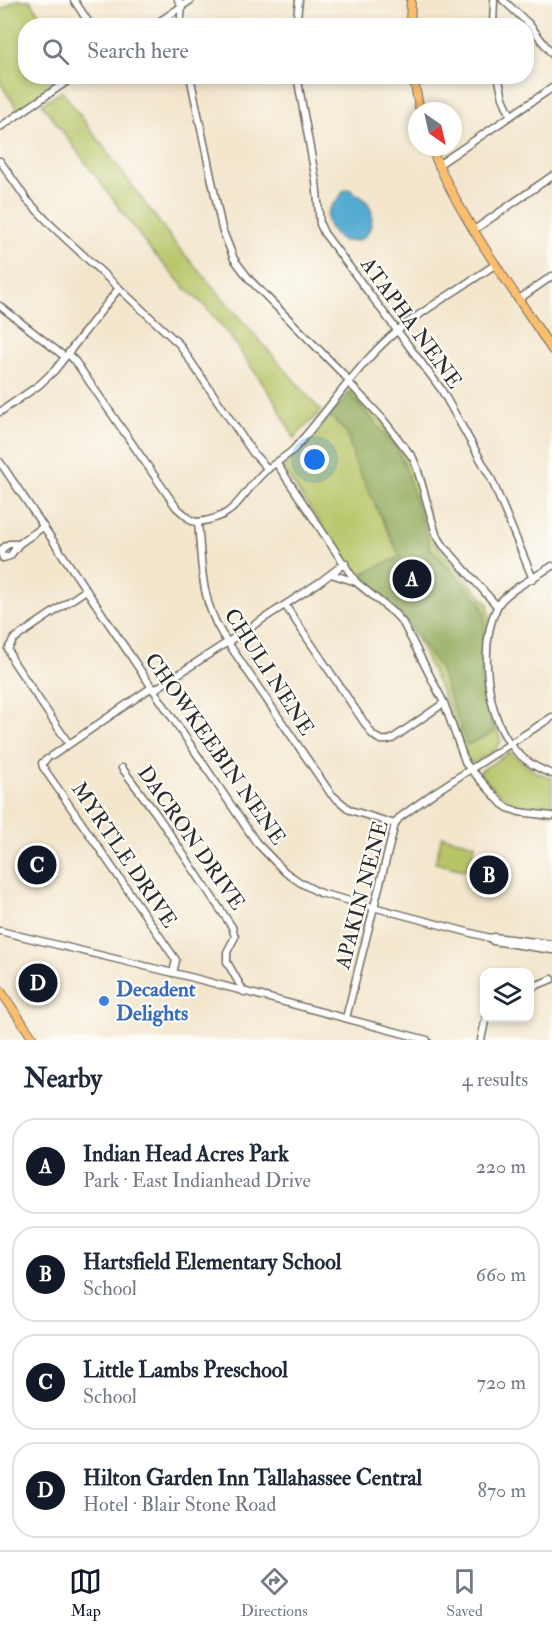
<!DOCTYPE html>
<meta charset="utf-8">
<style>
:root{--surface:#fff;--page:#f6f6f7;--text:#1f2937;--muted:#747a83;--line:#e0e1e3;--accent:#111827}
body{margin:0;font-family:"IM FELL Double Pica",serif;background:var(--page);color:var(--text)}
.controls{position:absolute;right:18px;bottom:18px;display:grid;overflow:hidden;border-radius:12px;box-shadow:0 3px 9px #0003}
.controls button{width:54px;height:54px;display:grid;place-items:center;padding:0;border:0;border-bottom:2px solid var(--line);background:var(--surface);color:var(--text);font:30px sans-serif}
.compass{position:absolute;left:408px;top:102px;width:54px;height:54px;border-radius:50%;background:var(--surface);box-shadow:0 3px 9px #0003;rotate:146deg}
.you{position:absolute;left:315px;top:460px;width:21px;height:21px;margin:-15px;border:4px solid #fff;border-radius:50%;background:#1a73e8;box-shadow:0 0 0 9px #1a73e833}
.badge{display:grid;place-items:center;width:39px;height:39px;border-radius:50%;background:var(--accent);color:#fff;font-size:20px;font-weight:700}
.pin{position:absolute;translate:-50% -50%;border:3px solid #fff;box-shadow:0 2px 6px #0006}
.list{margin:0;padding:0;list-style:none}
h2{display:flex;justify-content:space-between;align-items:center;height:78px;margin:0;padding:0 24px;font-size:26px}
h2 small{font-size:20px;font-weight:400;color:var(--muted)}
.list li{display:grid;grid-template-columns:39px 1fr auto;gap:18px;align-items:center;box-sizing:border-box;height:96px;margin:0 12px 12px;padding:0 12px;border:2px solid var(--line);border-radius:24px}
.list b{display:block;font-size:22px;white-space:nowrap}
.list p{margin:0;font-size:20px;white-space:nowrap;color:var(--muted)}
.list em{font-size:20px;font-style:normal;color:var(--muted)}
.icon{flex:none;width:33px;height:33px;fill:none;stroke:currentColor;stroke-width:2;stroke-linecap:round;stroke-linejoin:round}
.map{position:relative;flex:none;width:552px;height:1040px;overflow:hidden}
.search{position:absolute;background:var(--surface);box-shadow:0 3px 9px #0003;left:18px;right:18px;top:18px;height:66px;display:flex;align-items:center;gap:15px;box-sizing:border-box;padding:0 21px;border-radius:24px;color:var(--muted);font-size:22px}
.sheet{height:510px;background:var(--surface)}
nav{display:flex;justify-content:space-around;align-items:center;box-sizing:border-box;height:84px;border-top:2px solid var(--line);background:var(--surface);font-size:16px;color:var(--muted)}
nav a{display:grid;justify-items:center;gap:3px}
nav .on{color:var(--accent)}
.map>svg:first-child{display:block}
</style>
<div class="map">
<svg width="552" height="1040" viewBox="0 0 552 1040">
<rect width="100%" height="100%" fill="#fdfcf7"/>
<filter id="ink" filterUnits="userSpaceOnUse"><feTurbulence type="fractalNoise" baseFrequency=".0167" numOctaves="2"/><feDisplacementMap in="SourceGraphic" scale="12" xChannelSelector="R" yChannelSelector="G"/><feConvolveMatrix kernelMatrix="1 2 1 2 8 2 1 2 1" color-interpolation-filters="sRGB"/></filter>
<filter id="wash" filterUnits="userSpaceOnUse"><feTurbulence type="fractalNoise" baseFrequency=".008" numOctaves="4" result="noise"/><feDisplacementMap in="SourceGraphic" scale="24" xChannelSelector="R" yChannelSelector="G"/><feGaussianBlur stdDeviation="1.35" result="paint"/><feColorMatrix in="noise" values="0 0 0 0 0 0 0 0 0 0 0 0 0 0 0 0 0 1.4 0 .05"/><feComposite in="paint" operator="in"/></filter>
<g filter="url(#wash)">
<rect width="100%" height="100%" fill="#f3e6cd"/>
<!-- green -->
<g fill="#b7c567" stroke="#717849" stroke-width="1.5">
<path d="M16 0H30L47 25 26 26V76H65L67 78 19 111 0 83V11Z"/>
<path d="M62 91 174 242 321 411 294 438 275 401 229 335 204 305 184 287 149 248 42 104Z"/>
<path d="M352 389 380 419 416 471 435 543 488 604 490 618 485 649V680L491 711 501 741 496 749 474 763 469 762 445 699 417 639 405 621 360 583 282 467 329 417Z"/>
<path d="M510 752 535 772 552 778V813C514 807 504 803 479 772Z"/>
<path d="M442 836 475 844 468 871 435 863Z"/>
</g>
<!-- forest -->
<path fill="#91aa5c" stroke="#5e6a44" stroke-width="1.5" d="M349 392 396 448 405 466 431 549 480 601 485 614 481 683 495 732 467 745 439 667 401 615 361 582 357 576 400 557 354 460 347 433 330 416Z"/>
<!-- water -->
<path fill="#54acd1" stroke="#406c7e" stroke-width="1.5" d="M349 189C354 193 360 196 365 200 376 210 373 232 361 239 356 242 348 240 342 241 332 232 320 220 331 207 335 201 341 199 343 191Z"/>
</g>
<g filter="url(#ink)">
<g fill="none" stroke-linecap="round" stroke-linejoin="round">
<defs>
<g id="minor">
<path d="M74 0 91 26"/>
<path d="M178 0 182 6 180 26"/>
<path d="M503 0 529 24 552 54"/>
<path d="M160 21 169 26"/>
<path d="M153 26 191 0"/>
<path d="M296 26 299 0"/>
<path d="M493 26 494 0"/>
<path d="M190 76 222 229 234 259 250 280 345 376 352 386 382 418 413 458 417 468 436 534 443 545 497 606"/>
<path d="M297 76 316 181 320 224 324 233 441 389 491 478 533 579"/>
<path d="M498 76 503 98 511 116"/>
<path d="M0 127 75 76"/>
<path d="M0 161 27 200 53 227 179 344 253 453 268 469"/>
<path d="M438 165 552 88"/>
<path d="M474 230 552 176"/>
<path d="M519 299 552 276"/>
<path d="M0 306 65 357"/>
<path d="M68 354 75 361 176 507 192 521 198 522"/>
<path d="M0 412 39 385 55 370 119 288"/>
<path d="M0 462 256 842 285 872 301 883 320 893 490 938 493 941 552 950"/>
<path d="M277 464 356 582 395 614 403 623 444 703 466 764 502 804 508 808 519 812 552 816"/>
<path d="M198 522C238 517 238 497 264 472 273 464 284 458 293 450 329 411 357 364 398 330 429 306 464 286 496 264"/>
<path d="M198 522C202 563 200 598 222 634L331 794 350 810 395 824"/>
<path d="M9 544H19L10 556 3 558 1 552 3 548Z"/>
<path d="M19 544 43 527"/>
<path d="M552 566C537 576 504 592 497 607 479 644 486 712 511 745 521 759 536 768 552 774"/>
<path d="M331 574 356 582"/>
<path d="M285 605 372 734C378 740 383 742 392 739L444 703"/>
<path d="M154 690 320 582 345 563"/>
<path d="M69 744 13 661 8 649 14 639 86 590"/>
<path d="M52 756 152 687"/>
<path d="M47 759 42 763 43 767 176 960 173 973"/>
<path d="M122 768 157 815 232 927 235 937 227 952V962L244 992"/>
<path d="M0 931 190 977 427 1040"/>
<path d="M490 938 494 937 552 944"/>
<path d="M530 988 552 979"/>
<path d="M346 1018 395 824 399 818 435 792 552 717"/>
<path d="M481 1040 486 1017"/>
</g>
<g id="major">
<path d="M410 26 411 0"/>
<path d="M413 76 420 111"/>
<path d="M431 147C460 220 510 284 552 350"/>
<path d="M0 990 34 1040"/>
</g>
</defs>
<!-- minor casing -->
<use href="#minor" stroke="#716c64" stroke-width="9"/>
<!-- major casing -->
<use href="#major" stroke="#716c64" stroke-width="10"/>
<!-- minor -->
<use href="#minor" stroke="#fff" stroke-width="6"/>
<!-- major -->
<use href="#major" stroke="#fbbe6e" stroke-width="8"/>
</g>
</g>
<!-- markers -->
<circle fill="#3f7fe0" stroke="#fdfcf7" stroke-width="2" cx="104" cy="1001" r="6"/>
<g text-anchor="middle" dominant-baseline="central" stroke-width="4.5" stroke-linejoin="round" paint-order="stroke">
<!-- street labels -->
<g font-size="21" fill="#2b2b2b" stroke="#fdfcf7">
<text transform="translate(411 323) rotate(54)">ATAPHA NENE</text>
<text transform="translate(269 672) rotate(57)">CHULI NENE</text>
<text transform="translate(215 749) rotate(55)">CHOWKEEBIN NENE</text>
<text transform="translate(191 838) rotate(55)">DACRON DRIVE</text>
<text transform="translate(124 855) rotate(56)">MYRTLE DRIVE</text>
<text transform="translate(362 895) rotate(-75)">APAKIN NENE</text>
</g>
<!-- shop labels -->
<g font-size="21" font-weight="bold" fill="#366cbe" stroke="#fdfcf7" text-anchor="start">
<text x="116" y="989">Decadent<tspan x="116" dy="24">Delights</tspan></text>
</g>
</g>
</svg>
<div class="controls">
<button><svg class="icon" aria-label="layers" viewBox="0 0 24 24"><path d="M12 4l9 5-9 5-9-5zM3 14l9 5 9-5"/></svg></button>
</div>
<svg class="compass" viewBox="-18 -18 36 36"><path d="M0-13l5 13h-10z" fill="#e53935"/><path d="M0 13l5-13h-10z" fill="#747a83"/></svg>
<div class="you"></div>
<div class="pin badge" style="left:412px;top:579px">A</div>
<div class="pin badge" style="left:489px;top:875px">B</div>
<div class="pin badge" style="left:37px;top:865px">C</div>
<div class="pin badge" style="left:38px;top:983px">D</div>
<div class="search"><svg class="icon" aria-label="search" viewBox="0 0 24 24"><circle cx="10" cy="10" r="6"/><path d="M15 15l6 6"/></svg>Search here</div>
</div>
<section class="sheet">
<h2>Nearby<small>4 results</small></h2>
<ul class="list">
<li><span class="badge">A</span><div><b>Indian Head Acres Park</b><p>Park · East Indianhead Drive</p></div><em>220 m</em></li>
<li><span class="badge">B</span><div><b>Hartsfield Elementary School</b><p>School</p></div><em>660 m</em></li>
<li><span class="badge">C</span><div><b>Little Lambs Preschool</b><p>School</p></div><em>720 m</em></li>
<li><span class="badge">D</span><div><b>Hilton Garden Inn Tallahassee Central</b><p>Hotel · Blair Stone Road</p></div><em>870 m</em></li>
</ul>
</section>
<nav>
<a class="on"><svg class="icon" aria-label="map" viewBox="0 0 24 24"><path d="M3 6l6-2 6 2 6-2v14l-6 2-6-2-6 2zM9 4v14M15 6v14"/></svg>Map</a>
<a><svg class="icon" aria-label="directions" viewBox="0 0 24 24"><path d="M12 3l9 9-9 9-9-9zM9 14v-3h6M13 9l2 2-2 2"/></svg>Directions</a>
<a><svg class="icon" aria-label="saved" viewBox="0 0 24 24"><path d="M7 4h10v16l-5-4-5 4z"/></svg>Saved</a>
</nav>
